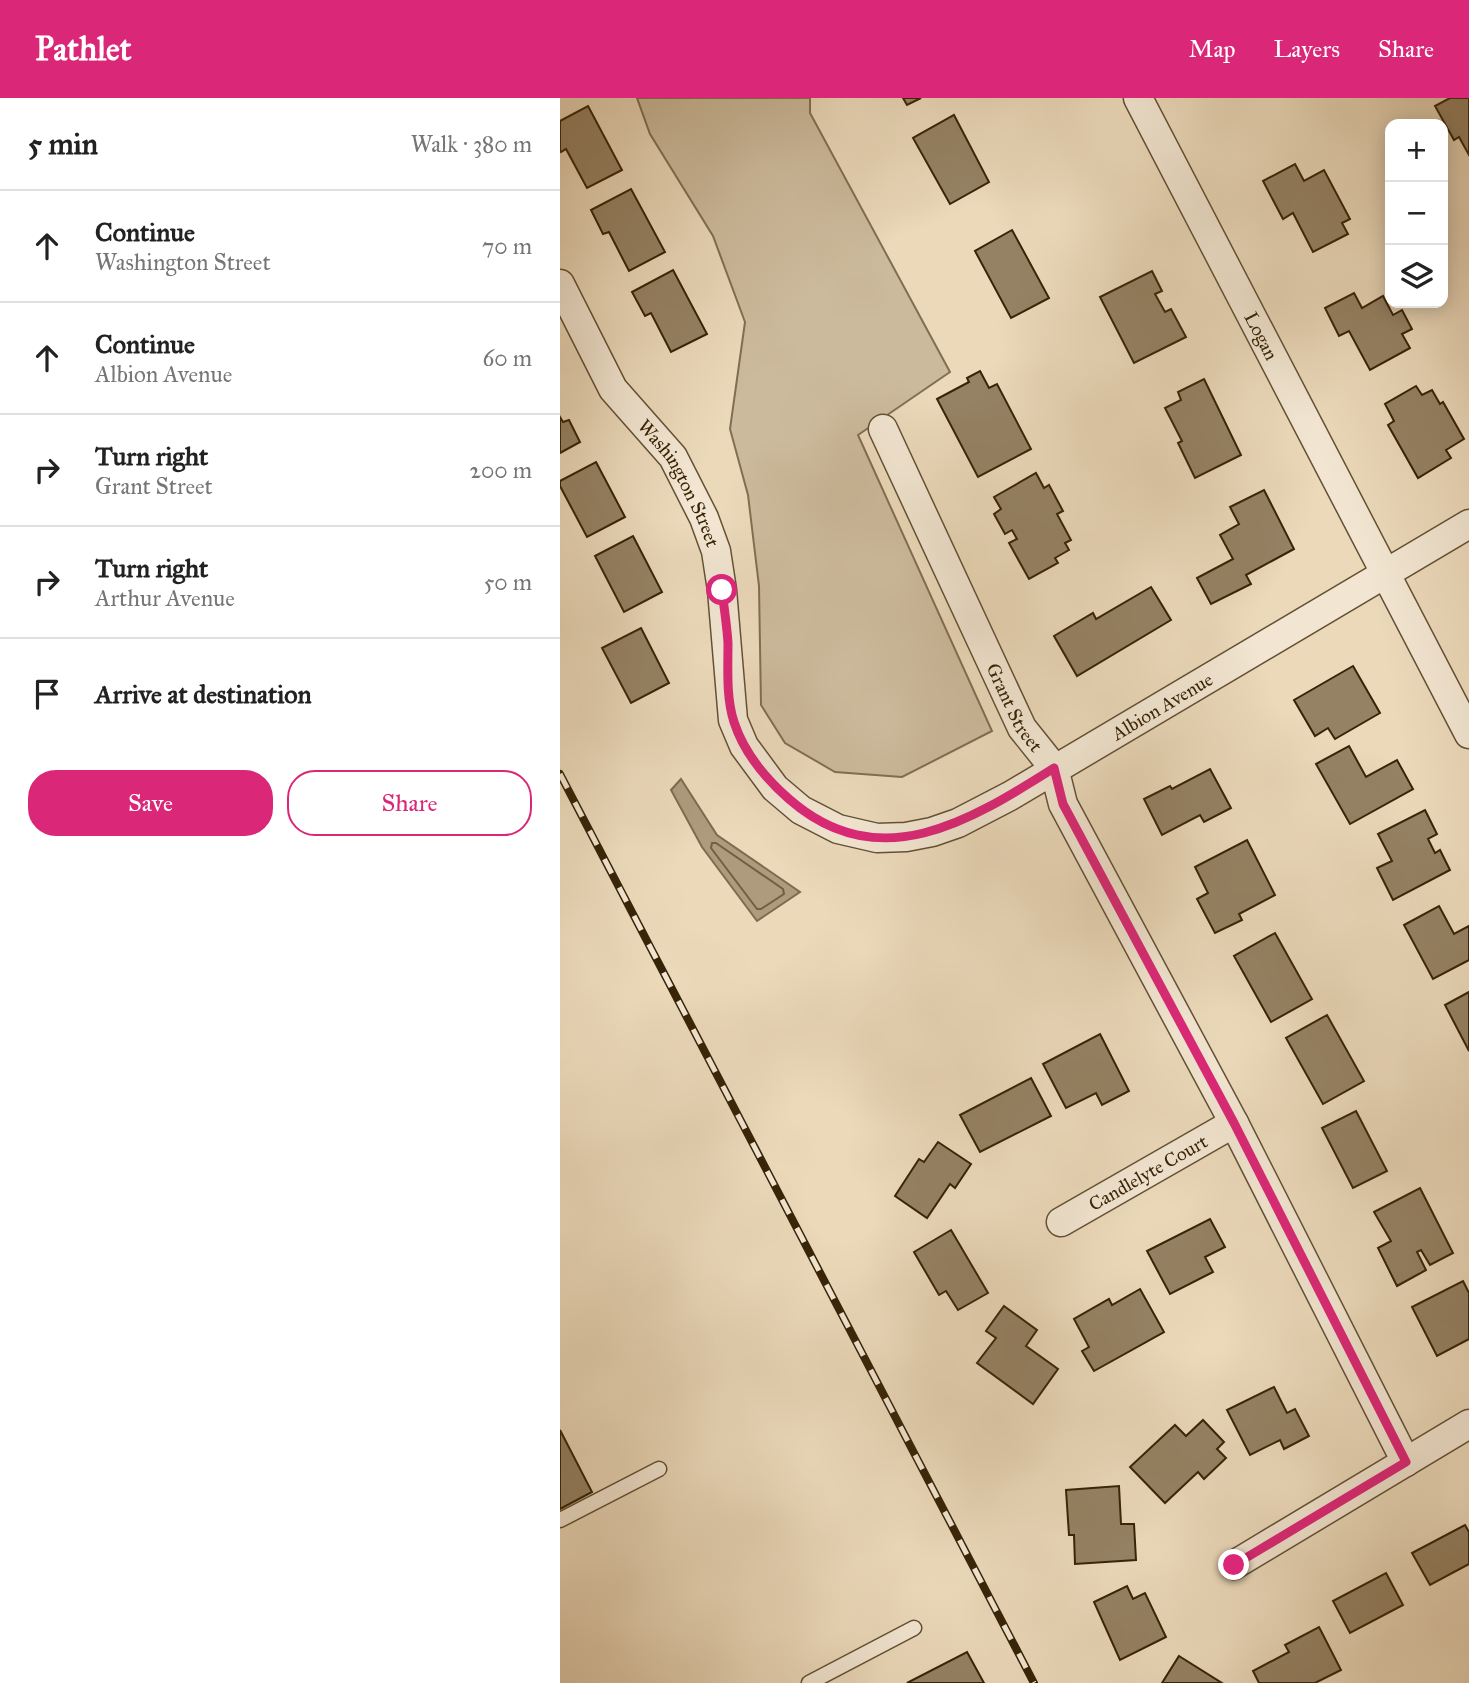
<!DOCTYPE html>
<meta charset="utf-8">
<style>
:root{--surface:#fff;--page:#f6f6f6;--text:#222;--muted:#767676;--line:#e0e0e0;--accent:#db2777}
body{margin:0;font-family:"IM FELL Great Primer",serif;background:var(--page);color:var(--text)}
.controls{position:absolute;right:21px;top:21px;display:grid;overflow:hidden;border-radius:14px;box-shadow:0 4px 18px #0003}
.controls button{width:63px;height:63px;display:grid;place-items:center;padding:0;border:0;border-bottom:2px solid var(--line);background:var(--surface);color:var(--text);font:35px sans-serif}
.stop{position:absolute;width:21px;height:21px;margin:-16px;border:5px solid #db2777;border-radius:50%;background:#fff}
.stop.end{background:#db2777;border-color:#fff;box-shadow:0 2px 7px #0008}
.list{margin:0;padding:0;list-style:none}
h2{display:flex;justify-content:space-between;align-items:center;height:91px;margin:0;padding:0 28px;font-size:30px}
h2 small{font-size:23px;font-weight:400;color:var(--muted)}
.list li{display:grid;grid-template-columns:46px 1fr auto;gap:21px;align-items:center;box-sizing:border-box;height:112px;padding:0 28px;border-top:2px solid var(--line)}
.list b{display:block;font-size:26px;white-space:nowrap}
.list p{margin:0;font-size:23px;white-space:nowrap;color:var(--muted)}
.list em{font-size:23px;font-style:normal;color:var(--muted)}
.actions{display:flex;gap:14px;padding:21px 28px}
.actions a{flex:1;padding:16px 0;border:2px solid var(--accent);border-radius:28px;text-align:center;font-size:24px;color:var(--accent)}
.actions .main{background:var(--accent);color:#fff}
.icon{flex:none;width:38px;height:38px;fill:none;stroke:currentColor;stroke-width:2;stroke-linecap:round;stroke-linejoin:round}
.map{position:relative;flex:none;width:909px;height:1585px;overflow:hidden}
header{display:flex;align-items:center;gap:42px;box-sizing:border-box;height:98px;padding:0 35px;background:var(--accent);color:#fff}
header strong{font-size:33px}
nav{display:flex;gap:38px;margin-inline-start:auto;font-size:24px}
main{display:flex}
aside{flex:1;background:var(--surface)}
.map>svg:first-child{display:block}
</style>
<header>
<strong>Pathlet</strong>
<nav><a>Map</a><a>Layers</a><a>Share</a></nav>
</header>
<main>
<aside>
<h2>5 min<small>Walk · 380 m</small></h2>
<ul class="list">
<li><svg class="icon" aria-label="ahead" viewBox="0 0 24 24"><path d="M12 20V5M6 11l6-6 6 6"/></svg><div><b>Continue</b><p>Washington Street</p></div><em>70 m</em></li>
<li><svg class="icon" aria-label="ahead" viewBox="0 0 24 24"><path d="M12 20V5M6 11l6-6 6 6"/></svg><div><b>Continue</b><p>Albion Avenue</p></div><em>60 m</em></li>
<li><svg class="icon" aria-label="right" viewBox="0 0 24 24"><path d="M7 20v-9h11M14 6l5 5-5 5"/></svg><div><b>Turn right</b><p>Grant Street</p></div><em>200 m</em></li>
<li><svg class="icon" aria-label="right" viewBox="0 0 24 24"><path d="M7 20v-9h11M14 6l5 5-5 5"/></svg><div><b>Turn right</b><p>Arthur Avenue</p></div><em>50 m</em></li>
<li><svg class="icon" aria-label="arrive" viewBox="0 0 24 24"><path d="M6 21V4h12l-3 4 3 4H6"/></svg><div><b>Arrive at destination</b></div></li>
</ul>
<div class="actions"><a class="main">Save</a><a>Share</a></div>
</aside>
<div class="map">
<svg width="909" height="1585" viewBox="0 0 909 1585">
<rect width="100%" height="100%" fill="#ebd9ba"/>
<filter id="stains"><feTurbulence type="fractalNoise" baseFrequency=".00286" numOctaves="4"/><feColorMatrix values="0 0 0 0 .2 0 0 0 0 .09 0 0 0 0 .02 0 0 0 .5 -.17"/></filter>
<radialGradient id="worn" r=".72"><stop offset=".6" stop-color="#630" stop-opacity="0"/><stop offset="1" stop-color="#630" stop-opacity=".3"/></radialGradient>
<!-- green -->
<path fill="#ccba9c" stroke="#826e52" stroke-width="2" d="M77 0H250V15L390 274 298 337 432 633 342 679 275 674 225 645 201 607 199 488 188 397 170 331 185 224 153 138 90 36Z"/>
<!-- water -->
<path fill="#ae9b7d" stroke="#7e6b4e" stroke-width="2" d="M121 681 157 737 240 794 197 823 142 749 111 692Z"/>
<g fill="none" stroke-linecap="round" stroke-linejoin="round">
<!-- shore -->
<path stroke="#725f42" stroke-width="2" d="M152 745H156L223 791 224 796 201 811H197L151 750Z"/>
</g>
<!-- building -->
<g fill="#958264" stroke="#372307" stroke-width="2">
<path d="M343 0H361L347 7Z"/>
<path d="M890 0H909V57L899 39 894 42 875 8Z"/>
<path d="M28 8 62 72 27 90 6 51 1 54 0 52V23Z"/>
<path d="M394 17 429 84 390 106 353 40Z"/>
<path d="M735 66 744 83 764 72 790 121 782 125 788 136 753 154 733 115 723 121 703 83Z"/>
<path d="M71 91 105 154 69 173 49 134 43 136 31 112Z"/>
<path d="M452 132 489 200 451 220 415 153Z"/>
<path d="M113 172 147 236 111 254 91 215 85 218 72 194Z"/>
<path d="M592 173 602 193 595 196 605 214 611 211 626 239 574 265 540 199Z"/>
<path d="M794 195 802 210 823 198 833 217 842 212 852 231 842 236 850 250 810 272 789 233 779 238 765 210Z"/>
<path d="M420 273 429 290 437 286 471 351 418 379 377 301 409 284 407 280Z"/>
<path d="M644 281 681 357 635 380 618 345 622 343 605 310 621 302 618 294Z"/>
<path d="M856 288 862 297 872 292 880 306 883 304 904 341 886 352 891 360 858 380 828 327 834 323 825 306Z"/>
<path d="M0 319 3 324 9 322 20 344 0 355Z"/>
<path d="M36 364 65 419 27 439 0 388V383Z"/>
<path d="M476 375 484 390 489 387 503 413 497 416 511 442 505 445 509 452 495 460 498 465 469 481 449 445 457 441 452 432 445 436 434 416 441 411 434 399Z"/>
<path d="M704 392 734 451 686 477 691 486 651 506 637 480 673 461 660 437 679 426 670 409Z"/>
<path d="M73 438 102 494 64 514 35 458Z"/>
<path d="M591 489 611 522 517 578 494 538 533 515 536 521Z"/>
<path d="M81 530 109 585 71 605 42 550Z"/>
<path d="M793 568 820 615 775 641 768 630 755 638 734 602Z"/>
<path d="M789 648 806 679 837 662 853 691 790 726 756 666Z"/>
<path d="M650 671 671 710 644 724 640 717 602 737 584 701 610 688 612 691Z"/>
<path d="M865 712 877 736 868 741 875 755 880 752 890 772 833 802 817 770 832 763 818 736Z"/>
<path d="M687 742 715 797 679 816 682 822 655 835 637 801 648 795 635 769Z"/>
<path d="M879 808 894 836 909 828V862L873 881 844 827Z"/>
<path d="M715 835 752 901 711 924 674 858Z"/>
<path d="M909 894V953L885 907Z"/>
<path d="M767 917 804 983 763 1006 726 940Z"/>
<path d="M540 936 569 993 542 1007 536 995 506 1010 483 966Z"/>
<path d="M471 980 491 1018 420 1054 400 1017Z"/>
<path d="M796 1013 827 1073 793 1090 762 1030Z"/>
<path d="M378 1044 411 1066 395 1090 390 1086 367 1120 335 1098 359 1061 364 1064Z"/>
<path d="M860 1090 893 1155 870 1167 861 1152 857 1154 866 1172 837 1188 818 1150 831 1143 814 1114Z"/>
<path d="M650 1121 665 1149 645 1159 653 1174 610 1196 587 1153Z"/>
<path d="M391 1132 428 1195 398 1212 386 1193 379 1197 354 1154Z"/>
<path d="M903 1183 909 1195V1241L877 1258 852 1209Z"/>
<path d="M580 1191 604 1234 534 1273 522 1253 529 1249 514 1221 549 1201 552 1207Z"/>
<path d="M444 1208 477 1232 466 1248 498 1271 473 1306 417 1265 436 1240 426 1233Z"/>
<path d="M714 1289 727 1315 735 1311 749 1338 724 1351 720 1342 690 1357 667 1312Z"/>
<path d="M643 1322 664 1344 657 1351 666 1360 644 1381 638 1374 605 1405 570 1369 615 1327 626 1338Z"/>
<path d="M0 1332 32 1394 0 1411Z"/>
<path d="M559 1388 561 1426H574L576 1462 515 1466 514 1437H509L506 1392Z"/>
<path d="M905 1427 909 1434V1466L870 1487 852 1455Z"/>
<path d="M826 1475 843 1507 790 1535 773 1503Z"/>
<path d="M567 1488 573 1501 585 1495 606 1539 560 1562 534 1504Z"/>
<path d="M759 1529 781 1572 755 1585H699L693 1573 729 1554 725 1547Z"/>
<path d="M407 1554 424 1585H347Z"/>
<path d="M619 1558 662 1585H602Z"/>
</g>
<g fill="none" stroke-linecap="round" stroke-linejoin="round">
<defs>
<g id="service">
<path d="M0 1422 99 1371"/>
<path d="M249 1585 354 1530"/>
</g>
<g id="minor">
<path id="s1" d="M578 0 909 636"/>
<path id="s2" d="M0 186 53 291 113 359 144 420 156 453 162 492 173 622 184 648 215 690 241 712 278 731 317 740 346 739 372 734 398 725 450 698 909 426"/>
<path id="s3" d="M323 331 462 630 494 670 503 706 674 1025 846 1364"/>
<path id="s4" d="M501 1124 674 1025"/>
<path d="M674 1467 909 1326"/>
</g>
</defs>
<!-- service casing -->
<use href="#service" stroke="#645034" stroke-width="17"/>
<!-- minor casing -->
<use href="#minor" stroke="#645034" stroke-width="31"/>
<!-- service -->
<use href="#service" stroke="#f2e6d2" stroke-width="14"/>
<!-- minor -->
<use href="#minor" stroke="#f2e6d2" stroke-width="28"/>
<defs>
<path id="rail" d="M0 676 474 1585"/>
</defs>
<!-- rail casing -->
<use href="#rail" stroke="#372307" stroke-width="8"/>
<!-- rail -->
<use href="#rail" stroke="#f2e6d2" stroke-width="5" stroke-dasharray="16" stroke-linecap="butt"/>
</g>
<g fill="none" stroke-linecap="round" stroke-linejoin="round">
<!-- route -->
<path stroke="#db2777" stroke-width="9" d="M162 492C164 510 167 528 168 545 168 570 166 600 174 624 184 655 205 680 229 701 319 780 410 723 494 670L503 706 674 1025 846 1364 674 1467"/>
</g>
<g text-anchor="middle" dominant-baseline="central" stroke-width="6" stroke-linejoin="round" paint-order="stroke">
<!-- street labels -->
<g font-size="19" fill="#372307" stroke="#f2e6d2">
<text stroke="none"><textPath href="#s1" startOffset="268">Logan</textPath></text>
<text stroke="none"><textPath href="#s2" startOffset="234">Washington Street</textPath></text>
<text stroke="none"><textPath href="#s3" startOffset="308">Grant Street</textPath></text>
<text stroke="none"><textPath href="#s2" startOffset="996">Albion Avenue</textPath></text>
<text stroke="none"><textPath href="#s4" startOffset="100">Candlelyte Court</textPath></text>
</g>
</g>
<rect width="100%" height="100%" filter="url(#stains)"/>
<rect width="100%" height="100%" fill="url(#worn)"/>
</svg>
<div class="controls">
<button>+</button>
<button>−</button>
<button><svg class="icon" aria-label="layers" viewBox="0 0 24 24"><path d="M12 4l9 5-9 5-9-5zM3 14l9 5 9-5"/></svg></button>
</div>
<div class="stop" style="left:162px;top:492px"></div>
<div class="stop end" style="left:674px;top:1467px"></div>
</div>
</main>
